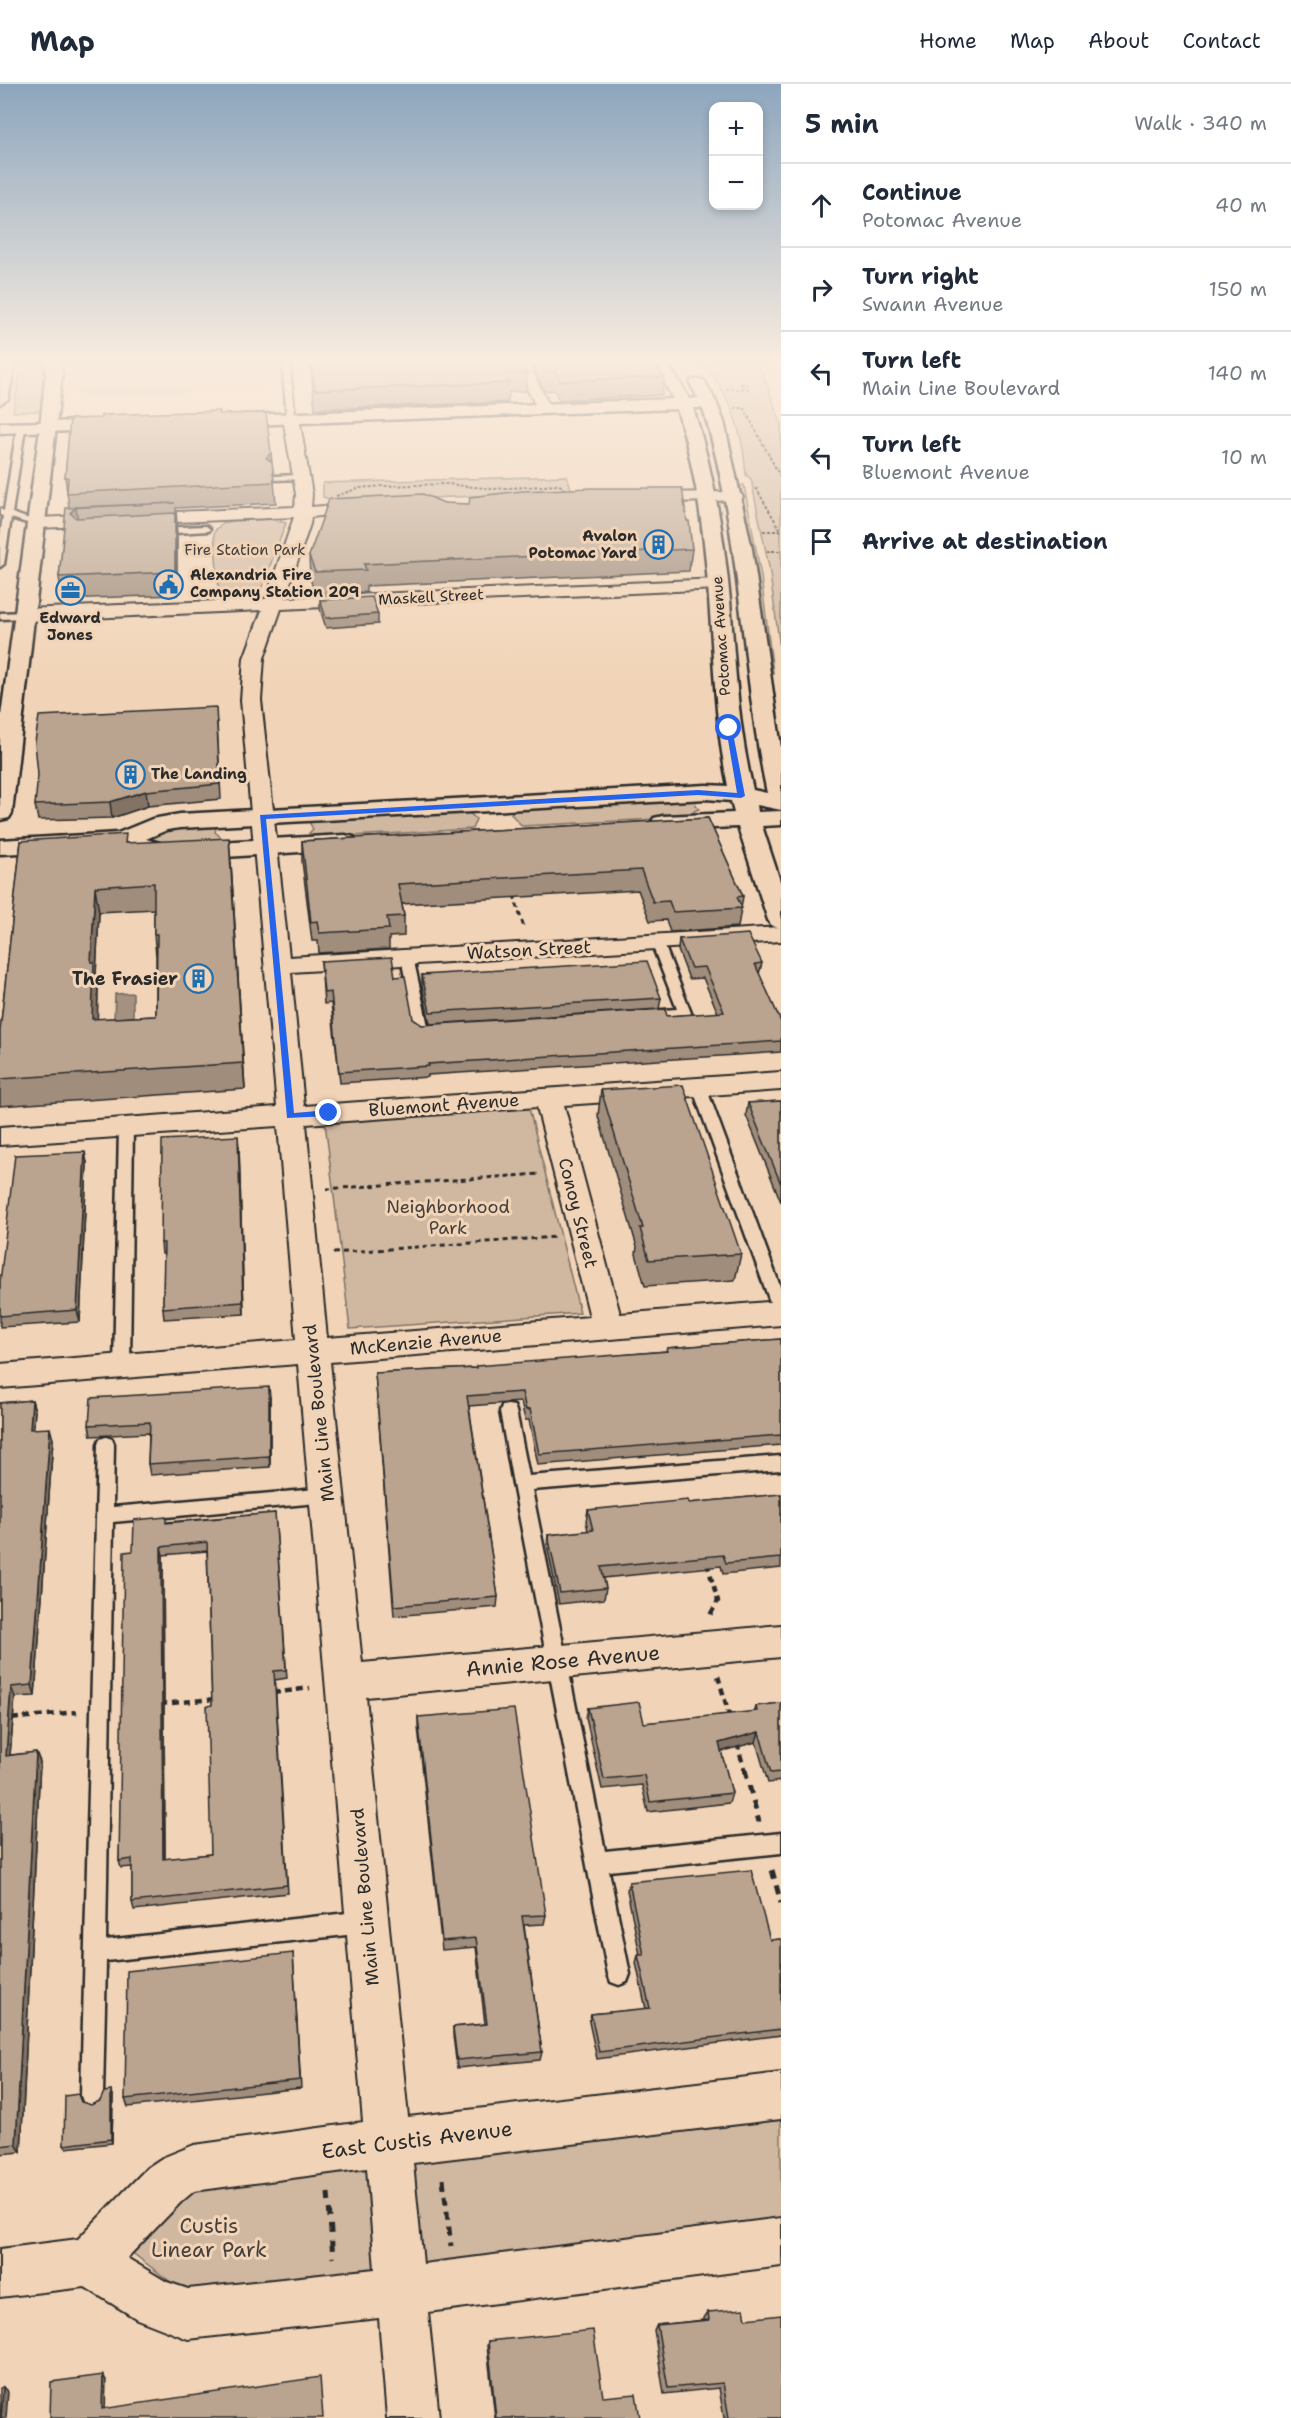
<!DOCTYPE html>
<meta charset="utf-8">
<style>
:root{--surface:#fff;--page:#f6f6f7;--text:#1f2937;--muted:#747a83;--line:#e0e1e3}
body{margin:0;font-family:"Shantell Sans",sans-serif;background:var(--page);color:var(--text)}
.controls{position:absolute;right:18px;top:18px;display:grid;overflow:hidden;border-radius:12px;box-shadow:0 3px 9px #0003}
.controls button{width:54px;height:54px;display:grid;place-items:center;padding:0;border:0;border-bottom:2px solid var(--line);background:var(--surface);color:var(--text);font:30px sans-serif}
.stop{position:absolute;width:18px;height:18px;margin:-14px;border:4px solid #2563eb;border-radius:50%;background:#fff}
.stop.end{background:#2563eb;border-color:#fff;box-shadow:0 2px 6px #0008}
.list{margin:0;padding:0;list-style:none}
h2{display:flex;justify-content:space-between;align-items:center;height:78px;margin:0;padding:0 24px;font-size:26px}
h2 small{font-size:20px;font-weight:400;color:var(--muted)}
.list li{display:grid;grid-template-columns:39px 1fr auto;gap:18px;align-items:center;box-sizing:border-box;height:84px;padding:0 24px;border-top:2px solid var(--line)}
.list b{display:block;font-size:22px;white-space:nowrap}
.list p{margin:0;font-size:20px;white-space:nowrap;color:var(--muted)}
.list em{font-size:20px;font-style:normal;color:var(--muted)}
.icon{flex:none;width:33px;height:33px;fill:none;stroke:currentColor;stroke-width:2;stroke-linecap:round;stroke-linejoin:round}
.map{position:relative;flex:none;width:781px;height:2334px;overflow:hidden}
header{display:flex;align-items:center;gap:36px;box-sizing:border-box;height:84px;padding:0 30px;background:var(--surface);border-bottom:2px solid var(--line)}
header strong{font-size:28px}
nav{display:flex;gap:33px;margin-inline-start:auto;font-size:21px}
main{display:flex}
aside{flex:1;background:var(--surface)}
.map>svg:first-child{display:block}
</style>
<header>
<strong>Map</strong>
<nav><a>Home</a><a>Map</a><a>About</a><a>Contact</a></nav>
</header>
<main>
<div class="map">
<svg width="781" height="2334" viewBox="0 0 781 2334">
<rect width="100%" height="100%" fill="#f1d4b7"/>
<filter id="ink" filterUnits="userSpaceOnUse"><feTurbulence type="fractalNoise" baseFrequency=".0167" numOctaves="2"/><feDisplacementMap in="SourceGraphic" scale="12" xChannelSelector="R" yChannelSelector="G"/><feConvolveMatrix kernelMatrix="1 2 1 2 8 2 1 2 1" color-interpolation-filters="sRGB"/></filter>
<g filter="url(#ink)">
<!-- built -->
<path fill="#e0c6ab" d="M60 275H278L282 305 83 313 57 303Z"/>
<!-- green -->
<g fill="#d0b8a0" stroke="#7e7266" stroke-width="1.5">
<path d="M23 275H44L41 327 13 328Z"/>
<path d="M696 275H757L781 340V572L769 483 751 395 746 391C743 348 730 304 696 275Z"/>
<path d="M567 392 572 407 567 408 338 418 323 413V399Z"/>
<path d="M744 401 761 492 773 589 768 585 759 505 740 402Z"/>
<path d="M243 435H269L286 439 258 514 233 515 219 510 214 449C219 438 232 437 243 435Z"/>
<path d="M690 715 696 717 695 721 699 725 694 727V733L522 742 511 730 514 725Z"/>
<path d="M467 727 476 735 472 745 317 754 309 749 313 745 309 738 315 734Z"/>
<path d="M164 741H221L216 744 215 748 223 755 165 761 146 755Z"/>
<path d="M529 1024 580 1229 350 1245 325 1038Z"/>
<path d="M781 2036V2136L185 2209 126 2164 185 2106Z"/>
</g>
<!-- water -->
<path fill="#a49180" stroke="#74685e" stroke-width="1.5" d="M133 909V933L114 934 115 910Z"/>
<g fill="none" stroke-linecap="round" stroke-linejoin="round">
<defs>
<g id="service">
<path d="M282 275H289L295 334 291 336 287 334Z"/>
<path d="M21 342 25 344 12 429 41 439 37 442 11 434 4 480 0 483V452L3 432 0 431V425L4 427 17 344Z"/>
<path d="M300 391 304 393 303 395 273 396 269 394 273 392Z"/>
<path d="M206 442 210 445 209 447 158 450 154 447 158 444Z"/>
<path d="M0 529 25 528 30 531 25 534 0 535Z"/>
<path d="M657 854 663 858 691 929 690 932 648 935 642 931 648 927 677 925 651 858Z"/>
<path d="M407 869 413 873 428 942H440L442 945 440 948 422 950 415 946 401 873Z"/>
<path d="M699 999 706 1003 781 1205V1232L776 1230 773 1226 692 1003Z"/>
<path d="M126 1038 133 1043 130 1283 128 1287 122 1289 116 1287 114 1283 119 1043Z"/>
<path d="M508 1321 514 1322 516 1327 529 1392 781 1372V1386L532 1406 605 1767 781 1749V1769L609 1787 630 1890 627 1898 619 1901 611 1898 608 1890 513 1400 500 1327 502 1322Z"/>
<path d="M106 1353 112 1355 114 1360 113 1423 328 1404 334 1406 337 1411 334 1416 328 1418 113 1438 106 1856 365 1827 372 1831 376 1838 372 1845 365 1849 106 1877 103 2012 100 2020 92 2023 84 2020 81 2012 98 1360 100 1355Z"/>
</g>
<g id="minor">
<path d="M512 275H526L551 325 549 328H539Z"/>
<path d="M291 329 299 334 312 410 311 423 324 422 332 427 330 431 311 433 310 440 285 514 719 495 725 496 728 500 725 504 719 505 281 525 264 574 261 616 289 873 781 843V857L291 888 304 1022 781 988V1006L564 1021 620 1230 781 1217V1241L330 1278 362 1579 781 1541V1573L366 1613 408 2033 781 1989V2035L413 2079 423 2180 781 2134V2182L428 2228 439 2334H387L379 2234 188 2255 137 2235 85 2203 0 2213V2165L78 2155 147 2084 162 2074 194 2061 363 2038 298 1280 0 1304V1280L296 1256 278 1042 0 1061V1043L277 1023 241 616 244 574 262 526 25 537 18 535 16 531 18 527 25 525 266 515 294 433 37 444 31 443 29 439 31 435 37 434 295 423 296 410 283 334ZM537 1023 590 1233 327 1254 306 1040ZM367 2084 375 2185 188 2205 167 2198 127 2174 181 2118 194 2107Z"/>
<path d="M735 408 741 410 743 413 741 416 642 419 634 414 642 409Z"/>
</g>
<g id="tertiary">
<path d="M646 275H662L680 298 689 315 698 314 690 299 692 296H704L716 318 724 338 752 465 781 664V726L757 721 758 728 781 727V741L762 742 781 800V844L772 842 768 836 738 743 663 746 654 744 651 739 654 734 663 732 734 729 731 717 706 715 180 744 167 746 146 755 163 760H180L345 751 354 753 357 758 354 763 345 765 180 776 162 775 121 764 0 770V756L118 749 152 735 180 730 706 701 728 702C715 640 714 578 709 515 705 452 696 386 677 325L221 342 213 337 221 332 673 315 664 298ZM693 324H702L704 328C742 452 740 583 767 709L753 706C738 643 735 581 730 517 724 453 713 385 693 324Z"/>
<path d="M115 336 123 341 121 345 48 348 40 343 48 338Z"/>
</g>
<path id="secondary" d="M48 338 56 343 54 347 0 349V339Z"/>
<g id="trunk">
<path d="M0 275H16L8 315 0 320Z"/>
<path d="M45 275H61L62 289 12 729 9 734 0 736V639L39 352 46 289Z"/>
</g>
</defs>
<!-- service casing -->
<use href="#service" stroke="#2b2b2b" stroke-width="5"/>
<!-- minor casing -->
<use href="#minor" stroke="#2b2b2b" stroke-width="4"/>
<!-- tertiary casing -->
<use href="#tertiary" stroke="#2b2b2b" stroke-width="5"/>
<!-- secondary casing -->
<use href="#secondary" stroke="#2b2b2b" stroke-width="5"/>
<!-- trunk casing -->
<use href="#trunk" stroke="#2b2b2b" stroke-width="5"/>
<!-- path-far3 -->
<g stroke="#2b2b2b" stroke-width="2" stroke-dasharray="3 2" stroke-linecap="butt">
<path d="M726 305H750"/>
<path d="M743 305 741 300 750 301"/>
<path d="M734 324H744L781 394"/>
<path d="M756 404 781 447"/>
<path d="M336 412 359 404 384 402 447 400 493 405 559 401 563 403 564 409"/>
<path d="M763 447H781"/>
<path d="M767 467H781"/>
</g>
<!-- path-far2 -->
<g stroke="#2b2b2b" stroke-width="3" stroke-dasharray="5 4" stroke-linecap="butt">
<path d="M514 811 524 844"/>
<path d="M326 1105 540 1090"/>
<path d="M333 1169 556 1153"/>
</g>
<!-- path-far1 -->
<g stroke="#2b2b2b" stroke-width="4.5" stroke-dasharray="7 5" stroke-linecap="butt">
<path d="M707 1479 718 1517 709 1533"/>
<path d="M718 1592 730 1634"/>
<path d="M273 1609 310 1604"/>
<path d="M160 1620 215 1615"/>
<path d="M0 1636 77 1628"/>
<path d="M737 1659 745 1688"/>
</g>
<!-- path -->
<g stroke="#2b2b2b" stroke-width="5" stroke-dasharray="9 7" stroke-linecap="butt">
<path d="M745 1686 759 1738"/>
<path d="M772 1786 781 1819"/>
<path d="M443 2095 451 2162"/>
<path d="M328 2109 333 2174"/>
</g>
<!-- service -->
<use href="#service" fill="#f1d4b7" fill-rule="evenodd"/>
<!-- minor -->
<use href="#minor" fill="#f1d4b7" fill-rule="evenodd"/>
<!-- tertiary -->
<use href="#tertiary" fill="#f1d4b7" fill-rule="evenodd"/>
<!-- secondary -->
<use href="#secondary" fill="#f1d4b7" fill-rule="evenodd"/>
<!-- trunk -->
<use href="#trunk" fill="#f1d4b7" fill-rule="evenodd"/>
</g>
<!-- wall -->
<g fill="#a08d7c" stroke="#2b2b2b" stroke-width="1.5" fill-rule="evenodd">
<path d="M310 275H520L527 289 526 307 509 308 508 318 315 325Z"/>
<path d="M529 275H650L664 293 662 311 559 316 554 306 544 307Z"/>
<path d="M220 330 271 369 274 398 276 419 176 424 177 440H176L177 451V511L62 515 59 493 69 423 65 393Z"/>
<path d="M444 419 692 465 689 487 366 502V508L315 510 310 494 309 472Z"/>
<path d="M320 516 378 530V540L326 544 320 525Z"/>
<path d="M217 638 221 715 148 722 112 734 38 736 35 721Z"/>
<path d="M708 734 743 812 738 843 670 848 666 836 650 837 638 806 402 820 404 832V852L389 853V865L319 869 318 857H312L302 777V757Z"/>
<path d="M21 757 127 759 231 779 245 1005 0 1022V947ZM154 825V850L156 872V932L97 935 98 903 96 891 99 828Z"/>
<path d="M679 855 762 879 759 890 781 938V968L428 991V993L340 999 331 919 324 920 321 877 395 893 413 935 422 941 667 932 718 929 703 894 689 895 678 866Z"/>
<path d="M422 891 661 914 659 925 430 940 422 902Z"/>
<path d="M601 1006 741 1170 735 1196 645 1202 636 1170 637 1163 598 1032Z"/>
<path d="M781 1017V1118L746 1031 748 1019Z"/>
<path d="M239 1063 244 1230 164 1235 163 1224 164 1170H162L161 1159Z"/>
<path d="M87 1079 80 1238 0 1243V1198Z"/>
<path d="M781 1255V1361L538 1381 529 1336H525L521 1318 469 1322 498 1513 497 1523 394 1532 375 1289 476 1284 666 1267 667 1264Z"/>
<path d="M270 1313V1383L150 1391 148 1380 149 1349 91 1352 89 1341Z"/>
<path d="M32 1316 35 1327 33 1345 53 1355 35 1612 15 1613 10 1671 36 1668 40 1678 21 2068 0 2070V1319Z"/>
<path d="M781 1410V1484L723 1490 721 1482 604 1494 606 1504 604 1515 559 1520 547 1461 548 1451 588 1447 586 1437 588 1426 689 1419Z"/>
<path d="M275 1429 287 1594 275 1596 288 1809 134 1826 132 1818V1783L121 1784 119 1777 133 1467 167 1438ZM207 1467 212 1621 211 1770 165 1775 163 1471Z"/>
<path d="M781 1619V1697L768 1699 756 1658 721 1667 732 1709 729 1719 648 1728 642 1701 602 1705 586 1634 588 1624 644 1639 754 1628 756 1622Z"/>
<path d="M418 1633 546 1831 544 1840 524 1841 542 1968 540 1976 457 1984 453 1951V1943L485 1940 476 1863 442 1866 418 1643Z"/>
<path d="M629 1798 770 1856 781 1855V1951L597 1975 589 1938 591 1930 646 1925 636 1879 638 1871H640L627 1806Z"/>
<path d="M293 1869 301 2004 128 2023 125 2015Z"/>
<path d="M111 2007 113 2011 112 2059 66 2064 64 2061 81 2018 91 2021 100 2017Z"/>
<path d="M708 2228 746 2235 781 2334H724L719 2304 664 2310 654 2246 657 2241 704 2236V2234Z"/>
<path d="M488 2257 603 2313 640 2334H495L487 2262Z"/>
</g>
<!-- shaded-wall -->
<g fill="#827365" stroke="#2b2b2b" stroke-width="1.5">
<path d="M271 369 272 390 266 374Z"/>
<path d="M76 423 79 445 70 429Z"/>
<path d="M175 429 177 451V511L175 488Z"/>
<path d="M146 707 148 722 112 734 110 718Z"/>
<path d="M229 754 231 779 245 1005 243 979Z"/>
<path d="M95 803 99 828 96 891 98 903 97 961 92 935 91 878Z"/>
<path d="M238 1052 239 1063 244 1230 243 1218Z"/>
<path d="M85 1068 87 1079 80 1238 77 1226Z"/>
<path d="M269 1303 270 1313V1383L269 1372Z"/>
<path d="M32 1316 35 1327 33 1356 30 1345Z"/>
<path d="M50 1344 53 1355 35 1612 32 1601Z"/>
<path d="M161 1463 163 1471 165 1783 163 1775Z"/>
<path d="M11 1603 15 1613 9 1682 6 1672Z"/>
<path d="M759 1648 756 1658 716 1669 719 1659Z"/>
<path d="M36 1668 40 1678 21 2068 16 2060Z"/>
<path d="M111 2007 113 2011 112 2059 111 2055Z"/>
<path d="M103 2291 106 2296 105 2330 102 2325Z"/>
<path d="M3 2303 8 2308 6 2334H1Z"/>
</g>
<!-- building -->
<g fill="#baa490" stroke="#2b2b2b" stroke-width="1.5" fill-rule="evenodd">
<path d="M311 275H520L527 289 505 290 509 299 315 306Z"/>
<path d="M539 275H650L664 293 560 297 556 288H546Z"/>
<path d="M220 327 219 330 266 329 271 369 266 374 272 378 274 398 67 409 68 393H65L70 335 101 334V331Z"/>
<path d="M592 404H682L687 437H689L692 465 364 480 366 486 315 488 309 472 329 415 423 410 444 419 469 420 470 413 522 407Z"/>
<path d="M175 419 76 423 70 429 76 434 175 429V488L59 493 66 424Z"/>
<path d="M372 513 378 530 326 534 320 516Z"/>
<path d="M216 623 220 700 146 707 110 718 35 721 38 691 35 658 39 632Z"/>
<path d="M708 734 743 812 737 813 742 824 673 828 669 817 653 818 641 786 398 800 404 832 387 833 389 845 319 849 317 837 311 838 302 757Z"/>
<path d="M126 750 125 759 229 754 243 979 0 995V947L21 757ZM154 799V850H157L156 932 92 935 94 878H91L95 803Z"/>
<path d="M748 850 762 879 755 880 781 938V957L428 980 429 982 339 988 331 908 324 909 321 877 392 873 395 893 405 892 413 935 422 941 665 925 667 932 724 928 705 883 691 884 679 855Z"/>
<path d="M647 877 661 914 430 928 422 891Z"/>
<path d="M683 1001 741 1170 649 1176 640 1144H643L601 1006Z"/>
<path d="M781 1017V1100L748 1019Z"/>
<path d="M238 1052 243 1218 163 1224 164 1159H161L162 1056Z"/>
<path d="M85 1068 77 1226 0 1232V1198L15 1071Z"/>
<path d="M781 1255V1351L539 1370 530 1325 526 1326 522 1308 467 1312 498 1513 394 1522 375 1289 476 1284V1282L668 1267 667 1264Z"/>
<path d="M269 1303V1372L148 1380 150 1338 89 1341 91 1314Z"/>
<path d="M32 1316 30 1345 50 1344 32 1601 11 1603 6 1672 36 1668 16 2060 0 2062V1319Z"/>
<path d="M781 1410V1474L726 1479 723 1471 601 1483 606 1504 560 1509 548 1451 593 1446 588 1426 688 1416 689 1419Z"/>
<path d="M275 1429 286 1586 274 1587 287 1801 132 1818V1775L119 1777 124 1468 133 1467 134 1436 166 1433V1439ZM207 1458 212 1621 207 1622 211 1770 163 1775 161 1463Z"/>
<path d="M639 1618 644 1639 757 1627 756 1622 781 1619V1688L771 1689 759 1648 719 1659 732 1709 650 1718 644 1691 604 1695 588 1624Z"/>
<path d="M514 1625 546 1831 522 1832 542 1968 457 1976 453 1943 487 1940 476 1854 442 1857 418 1633Z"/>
<path d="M751 1786 770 1856 781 1855V1945L599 1968 591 1930 650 1924 638 1871H644L629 1798Z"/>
<path d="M293 1869 300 1996 125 2015 127 1887Z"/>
<path d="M111 2007V2055L64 2061 65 2012 78 2010 81 2018 91 2021 100 2017 104 2008Z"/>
<path d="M744 2225 746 2235 781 2231V2334H729L723 2299 668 2304 657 2241 709 2236 708 2228Z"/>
<path d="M593 2246 603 2313 636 2310 640 2334H496L488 2257Z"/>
<path d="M103 2291 102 2325 320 2293 323 2334H50L51 2298Z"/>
<path d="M3 2303 1 2334H0V2304Z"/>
</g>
</g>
<!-- sky -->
<linearGradient id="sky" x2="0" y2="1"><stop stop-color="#8da6be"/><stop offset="0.46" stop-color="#f9ecdf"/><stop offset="1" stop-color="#f9ecdf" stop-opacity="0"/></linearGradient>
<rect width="781" height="602" fill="url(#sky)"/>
<!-- route -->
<path fill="#2563eb" d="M729 642 732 644 745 712 741 714 698 711 266 735 294 1029 329 1026 334 1029 329 1032 287 1034 260 731 698 706 737 709 726 644Z"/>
<!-- icons -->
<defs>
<symbol id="building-ring" viewBox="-11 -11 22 22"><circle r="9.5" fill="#f1d4b7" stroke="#1f6fb2" stroke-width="1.5"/><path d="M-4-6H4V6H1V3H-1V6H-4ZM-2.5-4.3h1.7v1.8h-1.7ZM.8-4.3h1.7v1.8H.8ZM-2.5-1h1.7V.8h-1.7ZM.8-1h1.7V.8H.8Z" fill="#1f6fb2"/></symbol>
<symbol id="civic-ring" viewBox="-11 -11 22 22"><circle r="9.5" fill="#f1d4b7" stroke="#1f6fb2" stroke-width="1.5"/><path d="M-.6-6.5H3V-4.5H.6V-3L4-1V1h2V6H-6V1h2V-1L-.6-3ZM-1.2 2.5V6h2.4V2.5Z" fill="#1f6fb2"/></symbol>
<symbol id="office-ring" viewBox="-11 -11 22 22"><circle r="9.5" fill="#f1d4b7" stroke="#1f6fb2" stroke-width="1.5"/><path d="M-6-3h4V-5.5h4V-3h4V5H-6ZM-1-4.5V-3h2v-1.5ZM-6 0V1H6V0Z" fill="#1f6fb2"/></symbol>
</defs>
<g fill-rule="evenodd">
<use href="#building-ring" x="642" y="444" width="33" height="33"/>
<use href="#civic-ring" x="152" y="484" width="33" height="33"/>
<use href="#office-ring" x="54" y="490" width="33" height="33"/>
<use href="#building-ring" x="114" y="674" width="33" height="33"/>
<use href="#building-ring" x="182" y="878" width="33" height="33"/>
</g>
<g text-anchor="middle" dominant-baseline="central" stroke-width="6" stroke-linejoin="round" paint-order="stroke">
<!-- far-poi labels -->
<g font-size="15" font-weight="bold" fill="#2b2b2b" stroke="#f1d4b7" text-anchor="start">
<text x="637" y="452" text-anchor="end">Avalon<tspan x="637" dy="17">Potomac Yard</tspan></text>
<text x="190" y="491">Alexandria Fire<tspan x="190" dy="17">Company Station 209</tspan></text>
<text x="70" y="534" text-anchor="middle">Edward<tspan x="70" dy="17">Jones</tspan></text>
<text x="151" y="690">The Landing</text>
</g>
<!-- far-park labels -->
<g font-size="15" fill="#44403d" stroke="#f1d4b7">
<text x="245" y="466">Fire Station Park</text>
</g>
<!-- far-street labels -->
<g font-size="15" fill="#2b2b2b" stroke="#f1d4b7">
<text transform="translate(431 513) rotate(-3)">Maskell Street</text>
<text transform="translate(721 552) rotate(-94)">Potomac Avenue</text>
</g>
<!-- street labels -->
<g font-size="18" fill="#2b2b2b" stroke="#f1d4b7">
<text transform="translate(529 866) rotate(-3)">Watson Street</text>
<text transform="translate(444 1021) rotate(-4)">Bluemont Avenue</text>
<text transform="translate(578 1129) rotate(76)">Conoy Street</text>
<text transform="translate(426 1258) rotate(-5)">McKenzie Avenue</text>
<text transform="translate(319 1329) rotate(-96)">Main Line Boulevard</text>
<text transform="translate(365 1813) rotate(-95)">Main Line Boulevard</text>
</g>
<!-- poi labels -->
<g font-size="18" font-weight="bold" fill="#2b2b2b" stroke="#f1d4b7" text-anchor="end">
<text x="178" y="895">The Frasier</text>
</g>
<!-- park labels -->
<g font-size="18" fill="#44403d" stroke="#f1d4b7">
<text x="448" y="1123">Neighborhood<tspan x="448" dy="21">Park</tspan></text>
</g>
<!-- near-street labels -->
<g font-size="21" fill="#2b2b2b" stroke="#f1d4b7">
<text transform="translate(563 1577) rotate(-5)">Annie Rose Avenue</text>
<text transform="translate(417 2056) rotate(-7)">East Custis Avenue</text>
</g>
<!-- near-park labels -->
<g font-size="21" fill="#44403d" stroke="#f1d4b7">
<text x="209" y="2142">Custis<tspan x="209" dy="24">Linear Park</tspan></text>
</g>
</g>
</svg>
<div class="controls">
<button>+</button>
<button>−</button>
</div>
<div class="stop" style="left:729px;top:644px"></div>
<div class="stop end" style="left:329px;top:1029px"></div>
</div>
<aside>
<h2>5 min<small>Walk · 340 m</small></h2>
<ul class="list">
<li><svg class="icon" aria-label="ahead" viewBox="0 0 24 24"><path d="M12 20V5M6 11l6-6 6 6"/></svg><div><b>Continue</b><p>Potomac Avenue</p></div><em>40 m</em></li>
<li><svg class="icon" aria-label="right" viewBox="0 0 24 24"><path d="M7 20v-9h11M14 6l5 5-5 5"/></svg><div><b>Turn right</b><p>Swann Avenue</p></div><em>150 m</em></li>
<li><svg class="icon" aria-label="left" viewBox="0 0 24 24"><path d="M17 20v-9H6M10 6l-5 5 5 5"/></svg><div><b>Turn left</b><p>Main Line Boulevard</p></div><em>140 m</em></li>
<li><svg class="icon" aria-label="left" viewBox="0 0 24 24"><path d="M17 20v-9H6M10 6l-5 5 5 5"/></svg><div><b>Turn left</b><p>Bluemont Avenue</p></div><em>10 m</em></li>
<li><svg class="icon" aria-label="arrive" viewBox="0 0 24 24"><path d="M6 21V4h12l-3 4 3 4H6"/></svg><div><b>Arrive at destination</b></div></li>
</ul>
</aside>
</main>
